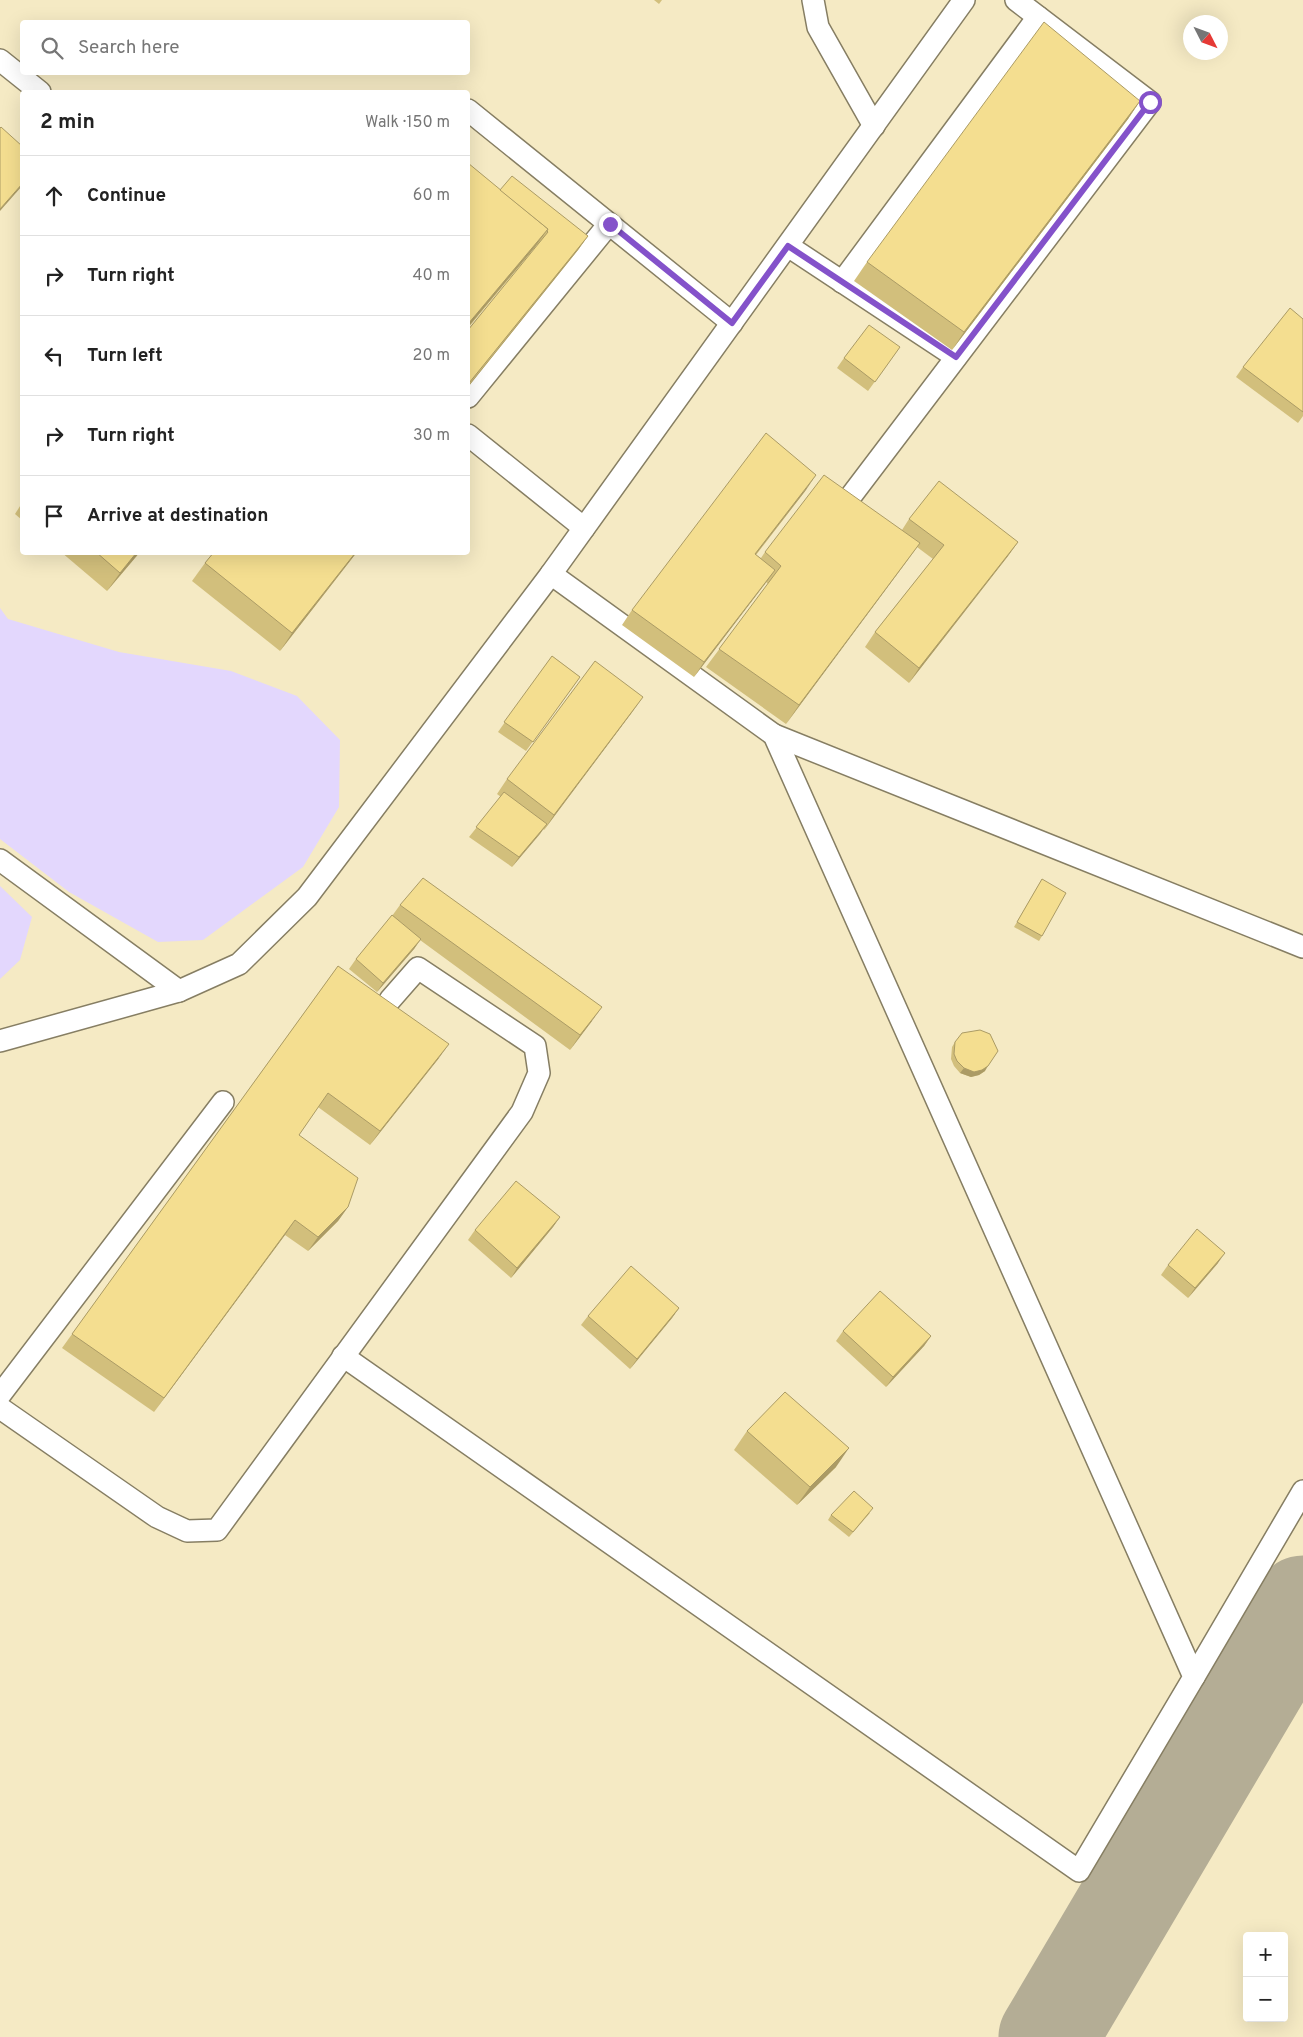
<!DOCTYPE html>
<meta charset="utf-8">
<style>
:root{--surface:#fff;--page:#f6f6f6;--text:#222;--muted:#767676;--line:#e0e0e0}
body{margin:0;font-family:Overpass,sans-serif;background:var(--page);color:var(--text)}
.controls{position:absolute;right:15px;bottom:15px;display:grid;overflow:hidden;border-radius:5px;box-shadow:0 5px 20px #0002}
.controls button{width:45px;height:45px;display:grid;place-items:center;padding:0;border:0;border-bottom:1px solid var(--line);background:var(--surface);color:var(--text);font:25px sans-serif}
.compass{position:absolute;left:1183px;top:15px;width:45px;height:45px;border-radius:50%;background:var(--surface);box-shadow:0 5px 20px #0002;rotate:132deg}
.stop{position:absolute;width:15px;height:15px;margin:-11px;border:4px solid #8452ca;border-radius:50%;background:#fff}
.stop.end{background:#8452ca;border-color:#fff;box-shadow:0 1px 5px #0008}
.list{margin:0;padding:0;list-style:none}
h2{display:flex;justify-content:space-between;align-items:center;height:65px;margin:0;padding:0 20px;font-size:21px}
h2 small{font-size:16px;font-weight:400;color:var(--muted)}
.list li{display:grid;grid-template-columns:32px 1fr auto;gap:15px;align-items:center;box-sizing:border-box;height:80px;padding:0 20px;border-top:1px solid var(--line)}
.list b{display:block;font-size:19px;white-space:nowrap}
.list em{font-size:16px;font-style:normal;color:var(--muted)}
.icon{flex:none;width:28px;height:28px;fill:none;stroke:currentColor;stroke-width:2;stroke-linecap:round;stroke-linejoin:round}
.map{position:relative;flex:none;width:1303px;height:2037px;overflow:hidden}
.search{position:absolute;background:var(--surface);box-shadow:0 5px 20px #0002;left:20px;top:20px;width:450px;height:55px;display:flex;align-items:center;gap:12px;box-sizing:border-box;padding:0 18px;border-radius:5px;color:var(--muted);font-size:19px}
.panel{position:absolute;background:var(--surface);box-shadow:0 5px 20px #0002;left:20px;top:90px;width:450px;height:465px;border-radius:5px}
.map>svg:first-child{display:block}
</style>
<div class="map">
<svg width="1303" height="2037" viewBox="0 0 1303 2037">
<rect width="100%" height="100%" fill="#fef5d6"/>
<!-- built -->
<path fill="#f5eac4" fill-rule="evenodd" d="M0 0H1303V2037H0ZM22 22H468V72H22ZM1190 22H1220V52H1190ZM22 92H468V552H22ZM1247 1936H1284V2018H1247Z"/>
<!-- green -->
<g fill="#e3d7fd">
<path d="M0 608 8 619 119 652 231 671 297 696 340 740 339 807 303 867 203 940 158 942 69 892 0 839Z"/>
<path d="M0 886 32 917 20 960 0 979Z"/>
</g>
<g fill="none" stroke-linecap="round" stroke-linejoin="round">
<!-- taxiway -->
<path stroke="#b4ad95" stroke-width="99" d="M1048 2037 1303 1605"/>
<defs>
<g id="service">
<path d="M813 0 818 27 874 126"/>
<path d="M0 60 40 92"/>
<path d="M468 110 732 323"/>
<path d="M788 246 956 357"/>
<path d="M842 282 1038 17"/>
<path d="M468 397 609 224"/>
<path d="M468 435 584 528"/>
<path d="M851 496 1150 102 1016 0"/>
<path d="M774 735 1303 947"/>
<path d="M0 860 179 991"/>
<path d="M0 1041 179 991 239 964 307 897 551 574 964 0"/>
<path d="M343 1356 1079 1871 1194 1677 774 735 551 574"/>
<path d="M0 1395 223 1102"/>
<path d="M0 1408 157 1517 187 1531 217 1530 522 1112 539 1073 535 1046 418 968 390 1000"/>
<path d="M1194 1677 1303 1491"/>
</g>
</defs>
<!-- service casing -->
<use href="#service" stroke="#867e63" stroke-width="24"/>
<!-- service -->
<use href="#service" stroke="#fff" stroke-width="21"/>
</g>
<!-- wall -->
<g fill="#d2bf7c">
<path d="M654 0H662L659 4Z"/>
<path d="M1140 101 1128 119 952 350 854 281 867 262Z"/>
<path d="M468 163 500 190 588 236 578 250 468 387V330L537 246V245L468 328Z"/>
<path d="M1303 319V416L1298 423 1236 377 1243 367Z"/>
<path d="M900 347 868 391 837 368 844 358Z"/>
<path d="M806 490 756 555 761 558 765 552 902 530 909 519 1018 542 1008 556 909 683 865 647 875 632 933 559 917 547 786 724 706 667 768 584 766 582 694 677 622 625 632 610Z"/>
<path d="M22 503V520L15 514Z"/>
<path d="M61 552H140L107 591Z"/>
<path d="M214 552H357L280 651 192 581 205 563Z"/>
<path d="M552 656 580 677 526 751 498 732Z"/>
<path d="M633 711 544 830 543 829 512 867 469 837 501 797 497 794 507 779Z"/>
<path d="M1042 879V936L1039 941 1014 927Z"/>
<path d="M400 905 592 1021 570 1050 420 940 414 949 377 992 349 969 356 959 392 916Z"/>
<path d="M338 966 439 1058 370 1145 318 1107 299 1135 348 1207 338 1221 308 1251 285 1235 154 1412 62 1348Z"/>
<path d="M955 1042 985 1071 979 1075 971 1077 960 1073 954 1066 951 1059 952 1047Z"/>
<path d="M560 1217 553 1227 511 1278 468 1240 475 1230Z"/>
<path d="M1218 1263 1188 1298 1161 1275 1168 1265Z"/>
<path d="M679 1308 672 1318 630 1369 581 1325 588 1316Z"/>
<path d="M843 1331 931 1336 924 1346 886 1387 836 1341Z"/>
<path d="M747 1431 836 1467 797 1505 734 1450Z"/>
<path d="M870 1513 849 1537 828 1520 831 1515Z"/>
</g>
<!-- shaded-wall -->
<g fill="#ab9b65">
<path d="M1140 101 1128 119 952 350 964 332Z"/>
<path d="M22 184V186L0 211V209Z"/>
<path d="M548 229 535 247 468 327V324Z"/>
<path d="M588 236 578 250 468 387V386Z"/>
<path d="M816 475 806 490 745 568 755 554Z"/>
<path d="M1018 542 1008 556 909 683 919 668Z"/>
<path d="M920 543 907 561 786 724 799 705Z"/>
<path d="M137 552H140L107 591 120 573Z"/>
<path d="M356 552H357L280 651 292 633Z"/>
<path d="M775 570 765 584 694 677 704 662Z"/>
<path d="M643 697 633 711 544 830 554 815Z"/>
<path d="M547 824 540 834 512 867 519 857Z"/>
<path d="M421 939 414 949 377 992 383 983Z"/>
<path d="M602 1007 592 1021 570 1050 580 1035Z"/>
<path d="M449 1044 439 1058 370 1145 380 1131Z"/>
<path d="M988 1066 985 1071 979 1075 971 1077 960 1073 964 1068Z"/>
<path d="M348 1207 338 1221 308 1251 318 1237Z"/>
<path d="M560 1217 553 1227 511 1278 517 1268Z"/>
<path d="M295 1220 285 1235 154 1412 164 1398Z"/>
<path d="M1225 1253 1218 1263 1188 1298 1195 1288Z"/>
<path d="M679 1308 672 1318 630 1369 637 1359Z"/>
<path d="M931 1336 924 1346 886 1387 893 1377Z"/>
<path d="M849 1448 836 1467 797 1505 810 1487Z"/>
</g>
<!-- building -->
<g fill="#f4de90" stroke="#ab9b65">
<path d="M1044 22 1140 101 964 332 867 262Z"/>
<path d="M1 127 22 146V184L0 209V128Z"/>
<path d="M468 163 548 229 468 324Z"/>
<path d="M512 176 588 236 469 383 468 382V330L548 232 547 231 548 229 500 190Z"/>
<path d="M1290 308 1303 319V412L1243 367Z"/>
<path d="M869 325 900 347 875 382 844 358Z"/>
<path d="M766 433 816 475 755 554 775 570 704 662 632 610Z"/>
<path d="M824 475 920 543 799 705 719 649 781 566 765 552Z"/>
<path d="M939 481 1018 542 919 668 875 632 944 545 909 519Z"/>
<path d="M96 552H137L120 573Z"/>
<path d="M214 552H356L292 633 205 563Z"/>
<path d="M552 656 580 677 533 742 504 722Z"/>
<path d="M595 661 643 697 554 815 507 779Z"/>
<path d="M504 792 547 824 519 857 476 827Z"/>
<path d="M423 878 602 1007 580 1035 400 905Z"/>
<path d="M1042 879 1066 893 1042 936 1017 922Z"/>
<path d="M392 915 421 939 383 983 356 959Z"/>
<path d="M338 966 449 1044 380 1131 328 1093 299 1135 358 1178 348 1207 318 1237 295 1220 164 1398 72 1334Z"/>
<path d="M980 1030 990 1034 998 1051 988 1066 982 1070 974 1072 964 1068 957 1061 954 1054 955 1042 962 1033Z"/>
<path d="M516 1181 560 1217 517 1268 475 1230Z"/>
<path d="M1197 1229 1225 1253 1195 1288 1168 1265Z"/>
<path d="M631 1266 679 1308 637 1359 588 1316Z"/>
<path d="M880 1291 931 1336 893 1377 843 1331Z"/>
<path d="M785 1392 849 1448 810 1487 747 1431Z"/>
<path d="M854 1491 873 1508 853 1532 831 1515Z"/>
</g>
<g fill="none" stroke-linecap="round" stroke-linejoin="round">
<!-- route -->
<path stroke="#8452ca" stroke-width="6" d="M610 224 732 323 788 246 956 357 1150 102"/>
</g>
</svg>
<div class="controls">
<button>+</button>
<button>−</button>
</div>
<svg class="compass" viewBox="-18 -18 36 36"><path d="M0-13l5 13h-10z" fill="#e53935"/><path d="M0 13l5-13h-10z" fill="#767676"/></svg>
<div class="stop" style="left:1150px;top:102px"></div>
<div class="stop end" style="left:610px;top:224px"></div>
<div class="search"><svg class="icon" aria-label="search" viewBox="0 0 24 24"><circle cx="10" cy="10" r="6"/><path d="M15 15l6 6"/></svg>Search here</div>
<section class="panel">
<h2>2 min<small>Walk · 150 m</small></h2>
<ul class="list">
<li><svg class="icon" aria-label="ahead" viewBox="0 0 24 24"><path d="M12 20V5M6 11l6-6 6 6"/></svg><div><b>Continue</b></div><em>60 m</em></li>
<li><svg class="icon" aria-label="right" viewBox="0 0 24 24"><path d="M7 20v-9h11M14 6l5 5-5 5"/></svg><div><b>Turn right</b></div><em>40 m</em></li>
<li><svg class="icon" aria-label="left" viewBox="0 0 24 24"><path d="M17 20v-9H6M10 6l-5 5 5 5"/></svg><div><b>Turn left</b></div><em>20 m</em></li>
<li><svg class="icon" aria-label="right" viewBox="0 0 24 24"><path d="M7 20v-9h11M14 6l5 5-5 5"/></svg><div><b>Turn right</b></div><em>30 m</em></li>
<li><svg class="icon" aria-label="arrive" viewBox="0 0 24 24"><path d="M6 21V4h12l-3 4 3 4H6"/></svg><div><b>Arrive at destination</b></div></li>
</ul>
</section>
</div>
